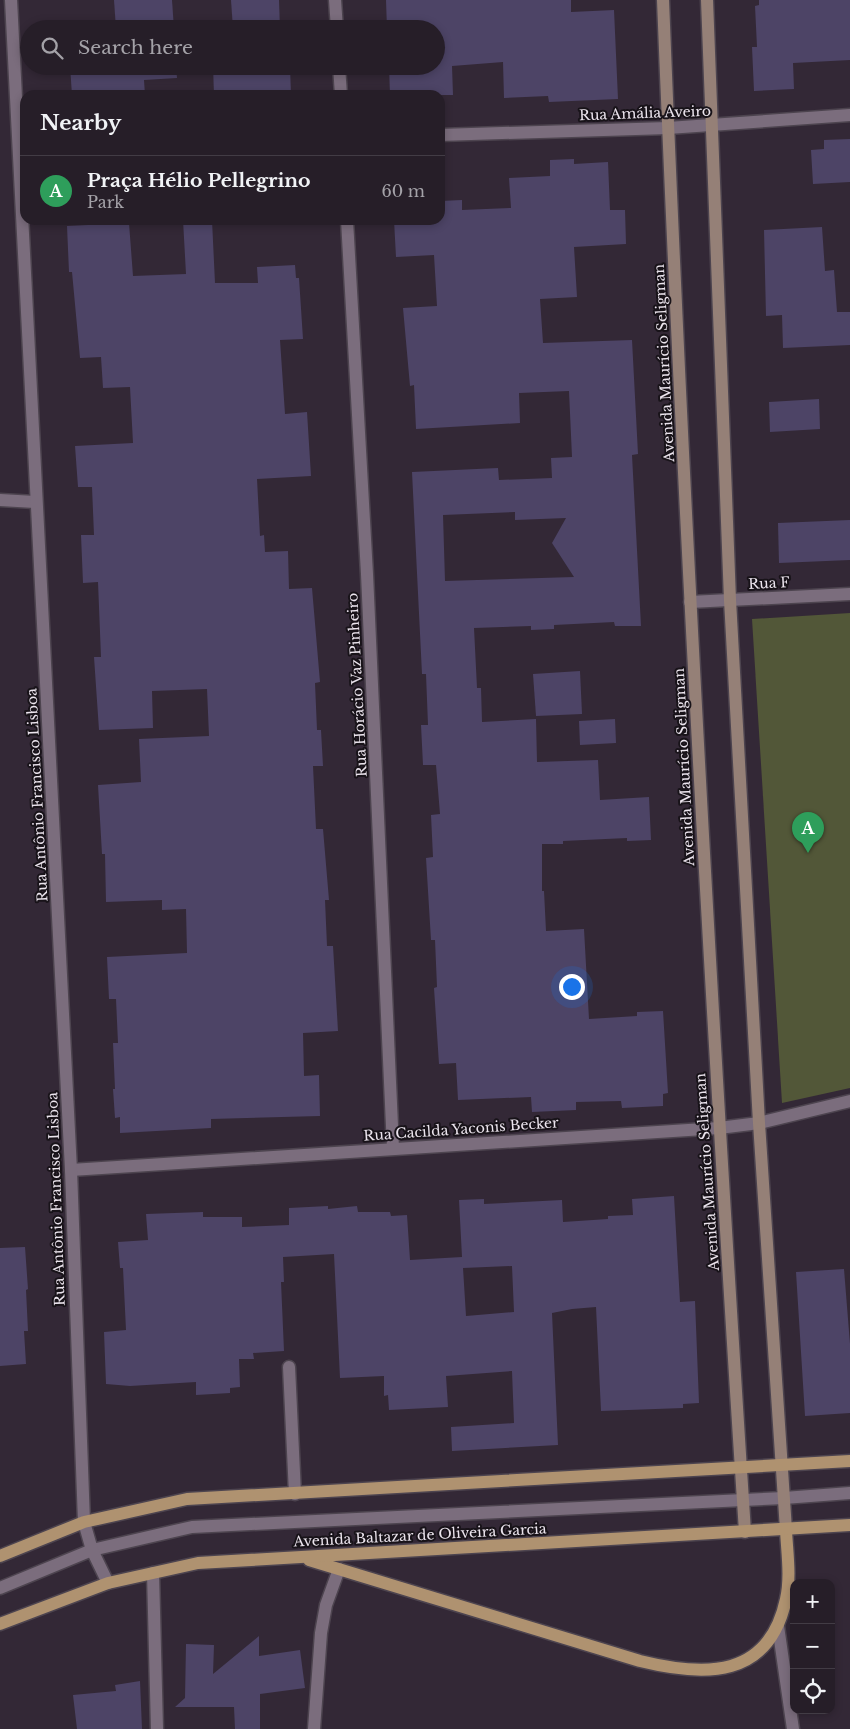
<!DOCTYPE html>
<meta charset="utf-8">
<style>
:root{--surface:#261e28;--page:#322b34;--text:#f1f3f6;--muted:#a4a2a8;--line:#423c45;--accent:#2563eb}
body{margin:0;font-family:"Libre Baskerville",serif;background:var(--page);color:var(--text)}
.controls{position:absolute;right:15px;bottom:15px;display:grid;overflow:hidden;border-radius:10px;box-shadow:0 2px 8px #0003}
.controls button{width:45px;height:45px;display:grid;place-items:center;padding:0;border:0;border-bottom:1px solid var(--line);background:var(--surface);color:var(--text);font:25px sans-serif}
.you{position:absolute;left:571px;top:986px;width:18px;height:18px;margin:-12px;border:4px solid #fff;border-radius:50%;background:#1a73e8;box-shadow:0 0 0 8px #1a73e833}
.badge{display:grid;place-items:center;width:32px;height:32px;border-radius:50%;background:var(--accent);color:#fff;font-size:16px;font-weight:700}
.pin{position:absolute;translate:-50% -41px;filter:drop-shadow(0 1px 2px #0008)}
.pin::after{content:'';position:absolute;top:26px;width:18px;height:15px;background:inherit;clip-path:polygon(0 0,100% 0,50% 100%)}
.list{margin:0;padding:0;list-style:none}
h2{display:flex;justify-content:space-between;align-items:center;height:65px;margin:0;padding:0 20px;font-size:21px}
h2 small{font-size:16px;font-weight:400;color:var(--muted)}
.list li{display:grid;grid-template-columns:32px 1fr auto;gap:15px;align-items:center;box-sizing:border-box;height:70px;padding:0 20px;border-top:1px solid var(--line)}
.list b{display:block;font-size:19px;white-space:nowrap}
.list p{margin:0;font-size:16px;white-space:nowrap;color:var(--muted)}
.list em{font-size:16px;font-style:normal;color:var(--muted)}
.icon{flex:none;width:28px;height:28px;fill:none;stroke:currentColor;stroke-width:2;stroke-linecap:round;stroke-linejoin:round}
.map{position:relative;flex:none;width:850px;height:1729px;overflow:hidden}
.search{position:absolute;background:var(--surface);box-shadow:0 2px 8px #0003;left:20px;top:20px;width:425px;height:55px;display:flex;align-items:center;gap:12px;box-sizing:border-box;padding:0 18px;border-radius:28px;color:var(--muted);font-size:19px}
.panel{position:absolute;background:var(--surface);box-shadow:0 2px 8px #0003;left:20px;top:90px;width:425px;height:135px;border-radius:15px}
.map>svg:first-child{display:block}
</style>
<div class="map">
<svg width="850" height="1729" viewBox="0 0 850 1729">
<rect width="100%" height="100%" fill="#332836"/>
<!-- green -->
<path fill="#525738" d="M850 613V1088L782 1103 752 619Z"/>
<!-- building -->
<g fill="#4d4466" fill-rule="evenodd">
<path d="M114 0H172L174 29H116Z"/>
<path d="M231 0H279L280 29H233Z"/>
<path d="M386 0H571V12L614 10 618 99 549 102 548 96 504 98 503 62 452 66 453 95H390L389 66H436V29H387Z"/>
<path d="M759 0H850V60L793 63 794 89 754 91 752 47H757L755 6 759 5Z"/>
<path d="M70 66H176L177 78 144 80 145 95H72Z"/>
<path d="M213 66H290L291 95H214Z"/>
<path d="M850 139V182L813 184 811 150 824 149V140Z"/>
<path d="M574 159V164L608 162 610 210H625L626 244 574 247 577 297 540 299 543 343 632 340 638 454 632 455 641 626H615L614 622 554 625V629L531 630V626L474 628 477 688H481L482 722 536 719 537 762 598 760 600 800 649 797 651 840 627 841V838L563 841V844H542V891H544L546 931 584 929 589 1019 637 1016V1012L663 1011 668 1093 663 1094V1106L622 1108 621 1101 576 1102V1110L532 1112 531 1097 458 1100 456 1063 439 1064 434 988 437 987 435 940H431L426 858 433 857 431 815 440 814 436 765H423L421 725H428L426 674H422L412 472 498 468 499 480 552 478 551 458 572 457 569 391 519 393 520 423 416 429 414 385 410 386 403 308 437 306 434 255 396 257 394 220H440V201L462 200V210L511 208 509 178 550 176V160ZM515 512V520L566 518 552 543 574 577 445 581 443 515Z"/>
<path d="M183 220H212L215 283H258L257 267 295 265 296 278H299L303 339 280 340 285 414 307 412 311 476 257 479 260 536 264 535 265 552 288 551 289 589 312 588 320 682 315 683 317 730H321L323 766H313L316 829H323L329 900H325L327 946H333L338 1031 303 1033 304 1076 319 1075 320 1116 211 1119V1128L120 1133V1117L115 1118 113 1089H115L113 1043H118L116 999H109L107 957 187 953 186 909 162 910V900L106 902 105 854H102L98 785 141 782 139 739 209 736 207 689 152 691 153 728 99 730 94 657H101L98 582 83 583 81 535H94L92 487H78L75 446 133 443 130 387 103 388 101 357 80 358 72 272H69L67 226 129 223 133 276 186 274Z"/>
<path d="M822 227 825 271 834 270 837 312H850V345L783 348 782 315 766 316 764 230Z"/>
<path d="M819 399 820 429 770 432 769 402Z"/>
<path d="M850 520V560L779 563 778 523Z"/>
<path d="M580 671 582 714 536 716 533 674Z"/>
<path d="M615 719 616 743 580 745 579 721Z"/>
<path d="M674 1196 680 1302 695 1301 699 1403 683 1404V1408L601 1411 596 1307 572 1309 552 1313 558 1445 452 1451 451 1427 514 1423 512 1371 446 1376 448 1407 389 1410 388 1395 384 1396V1376L340 1378 334 1254 283 1257 284 1282H281L284 1351 253 1353 254 1359H239L240 1387 230 1388V1393L196 1395V1382L130 1386 106 1384 104 1332 126 1330 123 1268H120L118 1242 148 1240 146 1214 203 1212V1217H242V1227L289 1225V1208L328 1206V1209L357 1206 358 1212H390L391 1216 407 1215 410 1260 462 1257 459 1200 484 1199V1204L562 1200 563 1222 608 1219V1216L633 1215 632 1199ZM512 1266 514 1312 466 1316 463 1268Z"/>
<path d="M25 1247 28 1289 26 1290 28 1331H24L26 1364 0 1366V1248Z"/>
<path d="M844 1269 850 1344V1413L805 1416 796 1272Z"/>
<path d="M259 1636V1656L300 1650 305 1688 260 1694V1729H235L234 1707H175L185 1698 186 1644 214 1645 213 1674Z"/>
<path d="M140 1681 142 1729H77L73 1695 116 1691 115 1685Z"/>
</g>
<g fill="none" stroke-linecap="round" stroke-linejoin="round">
<defs>
<g id="service">
<path d="M289 1367 295 1494"/>
<path d="M153 1573 157 1729"/>
<path d="M0 1588 92 1550 192 1527 784 1498 850 1493"/>
<path d="M314 1729 321 1633 326 1605 339 1569"/>
</g>
<g id="minor">
<path d="M335 0 337 29"/>
<path d="M339 66 341 95"/>
<path d="M440 135 668 128 850 115"/>
<path d="M347 220 367 574 393 1148"/>
<path d="M0 500 35 502"/>
<path d="M690 602 850 594"/>
<path d="M71 1170 719 1128 759 1123 850 1101"/>
<path d="M778 1626 793 1729"/>
</g>
<path id="tertiary" d="M11 0 71 1170 84 1522 92 1550 108 1583"/>
<g id="secondary">
<path d="M663 0C683 511 712 1022 745 1532"/>
<path d="M707 0 730 600 759 1123 786 1530"/>
</g>
<g id="primary">
<path d="M0 1556 84 1522 187 1499 850 1461"/>
<path d="M309 1560 640 1661C705 1677 769 1679 786 1599 791 1577 787 1552 786 1530"/>
<path d="M0 1624 108 1583 198 1563 850 1525"/>
</g>
</defs>
<!-- service casing -->
<use href="#service" stroke="#4d444f" stroke-width="15"/>
<!-- minor casing -->
<use href="#minor" stroke="#4d444f" stroke-width="15"/>
<!-- tertiary casing -->
<use href="#tertiary" stroke="#4d444f" stroke-width="15"/>
<!-- secondary casing -->
<use href="#secondary" stroke="#4d444f" stroke-width="15"/>
<!-- primary casing -->
<use href="#primary" stroke="#4d444f" stroke-width="15"/>
<!-- service -->
<use href="#service" stroke="#7b6d7d" stroke-width="12"/>
<!-- minor -->
<use href="#minor" stroke="#7b6d7d" stroke-width="12"/>
<!-- tertiary -->
<use href="#tertiary" stroke="#7b6d7d" stroke-width="12"/>
<!-- secondary -->
<use href="#secondary" stroke="#958077" stroke-width="12"/>
<!-- primary -->
<use href="#primary" stroke="#af9270" stroke-width="12"/>
</g>
<g text-anchor="middle" dominant-baseline="central" stroke-width="4" stroke-linejoin="round" paint-order="stroke">
<!-- street labels -->
<g font-size="14" fill="#ebe4ed" stroke="#181319">
<text transform="translate(645 113) rotate(-2)">Rua Amália Aveiro</text>
<text transform="translate(664 363) rotate(-93)">Avenida Maurício Seligman</text>
<text transform="translate(769 583) rotate(-3)">Rua F</text>
<text transform="translate(357 685) rotate(-93)">Rua Horácio Vaz Pinheiro</text>
<text transform="translate(684 767) rotate(-93)">Avenida Maurício Seligman</text>
<text transform="translate(37 795) rotate(-93)">Rua Antônio Francisco Lisboa</text>
<text transform="translate(461 1129) rotate(-4)">Rua Cacilda Yaconis Becker</text>
<text transform="translate(707 1172) rotate(-94)">Avenida Maurício Seligman</text>
<text transform="translate(56 1199) rotate(-92)">Rua Antônio Francisco Lisboa</text>
<text transform="translate(420 1535) rotate(-3)">Avenida Baltazar de Oliveira Garcia</text>
</g>
</g>
</svg>
<div class="controls">
<button>+</button>
<button>−</button>
<button><svg class="icon" aria-label="locate" viewBox="0 0 24 24"><circle cx="12" cy="12" r="6"/><path d="M12 2v4M12 18v4M2 12h4M18 12h4"/></svg></button>
</div>
<div class="you"></div>
<div class="pin badge" style="left:808px;top:853px;background:#2e9e5b">A</div>
<div class="search"><svg class="icon" aria-label="search" viewBox="0 0 24 24"><circle cx="10" cy="10" r="6"/><path d="M15 15l6 6"/></svg>Search here</div>
<section class="panel">
<h2>Nearby<small></small></h2>
<ul class="list">
<li><span class="badge" style="background:#2e9e5b">A</span><div><b>Praça Hélio Pellegrino</b><p>Park</p></div><em>60 m</em></li>
</ul>
</section>
</div>
